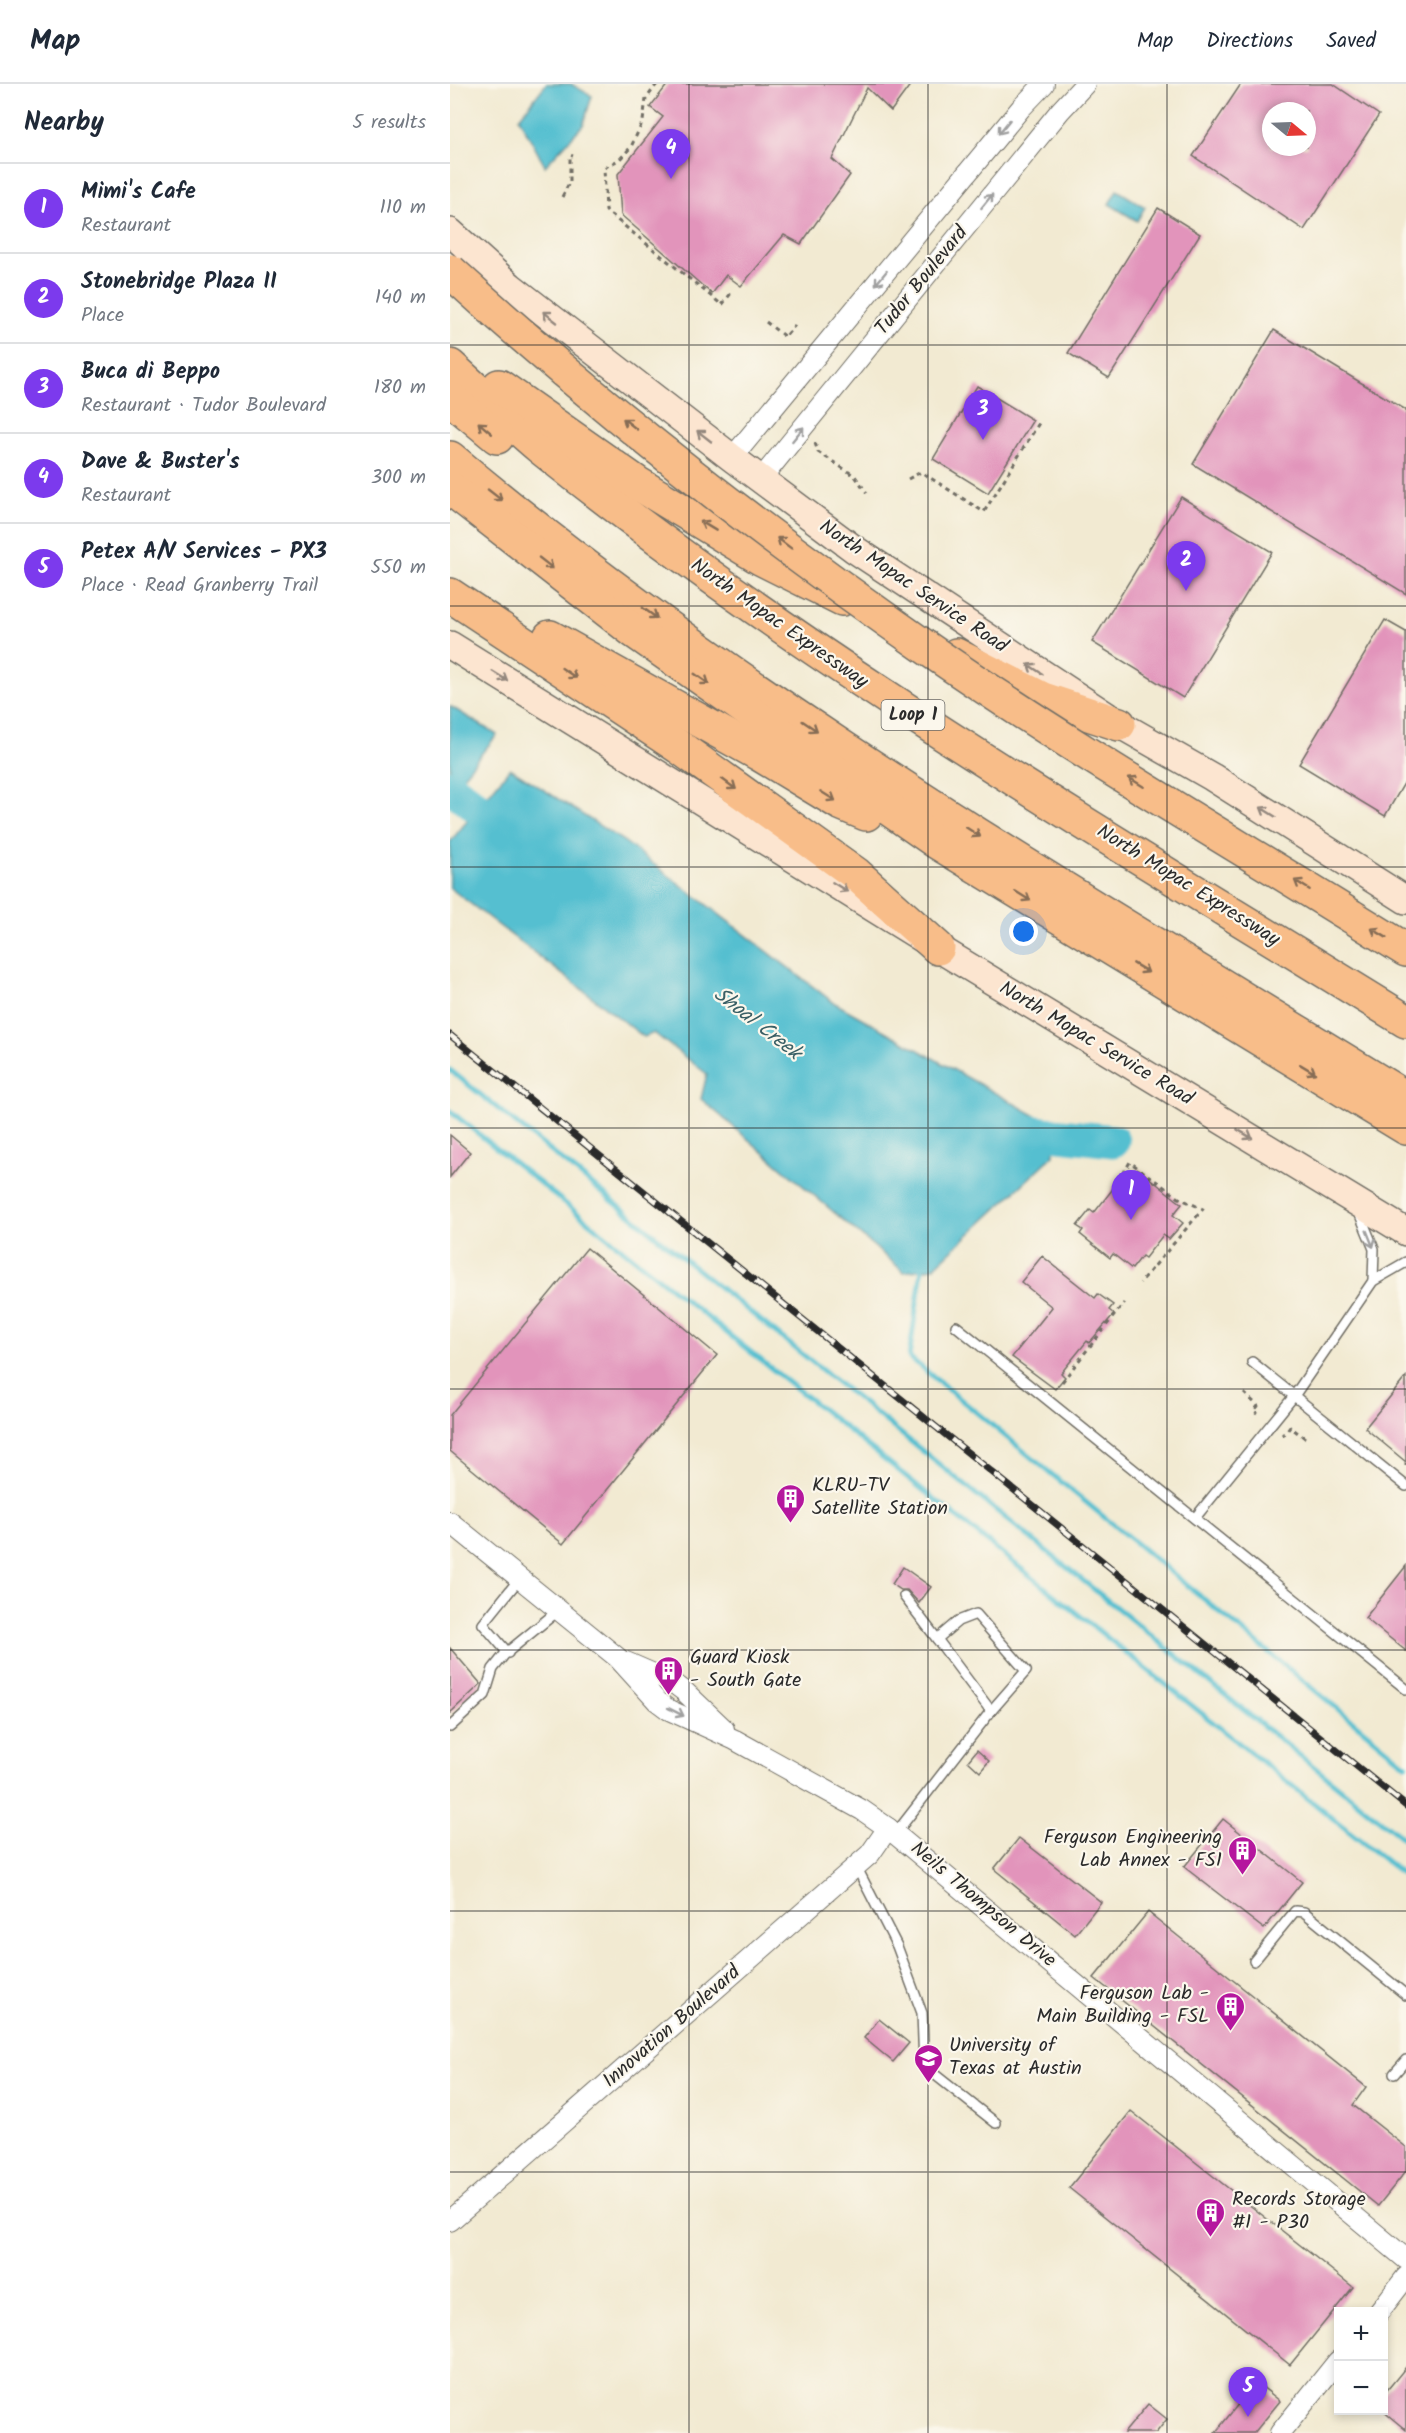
<!DOCTYPE html>
<meta charset="utf-8">
<style>
:root{--surface:#fff;--page:#f6f6f7;--text:#1f2937;--muted:#747a83;--line:#e0e1e3;--accent:#7c3aed}
body{margin:0;font-family:Kalam,sans-serif;background:var(--page);color:var(--text)}
.controls{position:absolute;right:18px;bottom:18px;display:grid;overflow:hidden;border-radius:0px;box-shadow:0 3px 9px #0003}
.controls button{width:54px;height:54px;display:grid;place-items:center;padding:0;border:0;border-bottom:2px solid var(--line);background:var(--surface);color:var(--text);font:30px sans-serif}
.compass{position:absolute;left:812px;top:18px;width:54px;height:54px;border-radius:50%;background:var(--surface);box-shadow:0 3px 9px #0003;rotate:109deg}
.you{position:absolute;left:574px;top:848px;width:21px;height:21px;margin:-15px;border:4px solid #fff;border-radius:50%;background:#1a73e8;box-shadow:0 0 0 9px #1a73e833}
.badge{display:grid;place-items:center;width:39px;height:39px;border-radius:50%;background:var(--accent);color:#fff;font-size:20px;font-weight:700}
.pin{position:absolute;translate:-50% -50px;filter:drop-shadow(0 2px 3px #0008)}
.pin::after{content:'';position:absolute;top:32px;width:21px;height:18px;background:inherit;clip-path:polygon(0 0,100% 0,50% 100%)}
.list{margin:0;padding:0;list-style:none}
h2{display:flex;justify-content:space-between;align-items:center;height:78px;margin:0;padding:0 24px;font-size:26px}
h2 small{font-size:20px;font-weight:400;color:var(--muted)}
.list li{display:grid;grid-template-columns:39px 1fr auto;gap:18px;align-items:center;box-sizing:border-box;height:90px;padding:0 24px;border-top:2px solid var(--line)}
.list b{display:block;font-size:22px;white-space:nowrap}
.list p{margin:0;font-size:20px;white-space:nowrap;color:var(--muted)}
.list em{font-size:20px;font-style:normal;color:var(--muted)}
.map{position:relative;flex:none;width:956px;height:2349px;overflow:hidden}
header{display:flex;align-items:center;gap:36px;box-sizing:border-box;height:84px;padding:0 30px;background:var(--surface);border-bottom:2px solid var(--line)}
header strong{font-size:28px}
nav{display:flex;gap:33px;margin-inline-start:auto;font-size:21px}
main{display:flex}
aside{flex:1;background:var(--surface)}
.map>svg:first-child{display:block}
</style>
<header>
<strong>Map</strong>
<nav><a>Map</a><a>Directions</a><a>Saved</a></nav>
</header>
<main>
<aside>
<h2>Nearby<small>5 results</small></h2>
<ul class="list">
<li><span class="badge">1</span><div><b>Mimi's Cafe</b><p>Restaurant</p></div><em>110 m</em></li>
<li><span class="badge">2</span><div><b>Stonebridge Plaza II</b><p>Place</p></div><em>140 m</em></li>
<li><span class="badge">3</span><div><b>Buca di Beppo</b><p>Restaurant · Tudor Boulevard</p></div><em>180 m</em></li>
<li><span class="badge">4</span><div><b>Dave &amp; Buster's</b><p>Restaurant</p></div><em>300 m</em></li>
<li><span class="badge">5</span><div><b>Petex A/V Services - PX3</b><p>Place · Read Granberry Trail</p></div><em>550 m</em></li>
</ul>
</aside>
<div class="map">
<svg width="956" height="2349" viewBox="0 0 956 2349">
<rect width="100%" height="100%" fill="#fbf7ec"/>
<filter id="ink" filterUnits="userSpaceOnUse"><feTurbulence type="fractalNoise" baseFrequency=".0167" numOctaves="2"/><feDisplacementMap in="SourceGraphic" scale="12" xChannelSelector="R" yChannelSelector="G"/><feConvolveMatrix kernelMatrix="1 2 1 2 8 2 1 2 1" color-interpolation-filters="sRGB"/></filter>
<filter id="wash" filterUnits="userSpaceOnUse"><feTurbulence type="fractalNoise" baseFrequency=".008" numOctaves="4" result="noise"/><feDisplacementMap in="SourceGraphic" scale="24" xChannelSelector="R" yChannelSelector="G"/><feGaussianBlur stdDeviation="1.35" result="paint"/><feColorMatrix in="noise" values="0 0 0 0 0 0 0 0 0 0 0 0 0 0 0 0 0 1.4 0 .05"/><feComposite in="paint" operator="in"/></filter>
<g filter="url(#wash)">
<rect width="100%" height="100%" fill="#f2ead2"/>
<!-- water -->
<g fill="#54bfd0" stroke="#40757e" stroke-width="1.5">
<path d="M96 0H121L142 12 133 41 95 82 69 34Z"/>
<path d="M667 106 695 123 687 137 659 120Z"/>
<path d="M0 622 47 651 0 708Z"/>
<path d="M60 684 175 758 383 918 602 1041 604 1071 483 1184 454 1188 251 1015 257 990 204 949 194 953 0 804V758Z"/>
</g>
<g fill="none" stroke-linecap="round" stroke-linejoin="round">
<!-- stream -->
<g stroke="#54bfd0" stroke-width="5">
<path d="M0 986 956 1757"/>
<path d="M0 1027 956 1793"/>
<path d="M470 1181 472 1185 459 1273 956 1681"/>
</g>
<!-- river -->
<g stroke="#54bfd0" stroke-width="33">
<path d="M0 702 62 751"/>
<path d="M558 1045 663 1057"/>
</g>
</g>
<g id="blocks">
<!-- building -->
<g fill="#e294bb" fill-rule="evenodd">
<path d="M218 0H461L441 27 417 4 382 75 400 91 351 160 334 151 291 202 276 191 262 210 171 131 168 90 213 33 200 23Z"/>
<path d="M791 0H883L929 31 854 146 743 72ZM821 27H857V63H821Z"/>
<path d="M708 124 750 150 659 294 618 269Z"/>
<path d="M824 246 956 326V510L743 380Z"/>
<path d="M527 302 583 336 538 409 483 375Z"/>
<path d="M731 413 822 468 733 614 642 558Z"/>
<path d="M935 536 956 548V696L935 732 849 680Z"/>
<path d="M0 1051 20 1068 0 1093Z"/>
<path d="M688 1085 732 1120 723 1131 733 1139 719 1155 713 1151 695 1174 692 1172 682 1185 663 1170 660 1174 630 1150 633 1146 627 1142 640 1126 644 1129 669 1097 674 1101Z"/>
<path d="M137 1164 267 1271 113 1460 0 1367V1331Z"/>
<path d="M592 1172 645 1214 648 1210 663 1221 659 1226 664 1230 639 1259 637 1257 611 1289 615 1293 605 1305 562 1273 602 1223 571 1198Z"/>
<path d="M956 1293V1378L915 1344Z"/>
<path d="M956 1482V1567L915 1534Z"/>
<path d="M453 1483 481 1503 469 1519 457 1506H451L442 1500Z"/>
<path d="M0 1564 31 1600 0 1629Z"/>
<path d="M527 1666 539 1677 530 1688 518 1677Z"/>
<path d="M773 1735 852 1798 814 1845 734 1783Z"/>
<path d="M569 1754 651 1818 625 1851 544 1785Z"/>
<path d="M698 1828 916 2003 903 2021 956 2063V2087L928 2122 644 1894Z"/>
<path d="M429 1935 459 1959 443 1978 414 1954Z"/>
<path d="M681 2027 903 2203 840 2281 619 2104Z"/>
<path d="M956 2283V2346L933 2327V2311Z"/>
<path d="M806 2298 830 2317 804 2349H765Z"/>
<path d="M698 2320 717 2335 706 2349H674Z"/>
</g>
</g>
</g>
<g filter="url(#ink)">
<use href="#blocks" fill-opacity="0" stroke="#716e65" stroke-width="1.5"/>
<g fill="none" stroke-linecap="round" stroke-linejoin="round">
<defs>
<g id="lane">
<path d="M908 1126 924 1165 923 1197"/>
<path d="M506 1242 956 1605"/>
<path d="M802 1278 956 1402"/>
<path d="M745 1434 844 1312 923 1197 956 1178"/>
<path d="M487 1555 541 1627"/>
<path d="M58 1569 33 1540 70 1494"/>
<path d="M0 1643 35 1611 43 1585 55 1570 109 1526"/>
<path d="M446 1749 541 1627 576 1587 526 1530 508 1537 487 1555 454 1512"/>
<path d="M406 1782 447 1862 472 1929 474 1982 546 2039"/>
<path d="M804 1877 845 1827 854 1828 956 1911"/>
<path d="M944 1990 956 1976"/>
</g>
<g id="street">
<path d="M282 374 571 24 594 0"/>
<path d="M311 395 610 27 635 0"/>
<path d="M0 1438 168 1574 207 1617 219 1626 285 1656 412 1726 438 1744 956 2175"/>
<path d="M176 1578 222 1598 234 1607 274 1645"/>
<path d="M0 2137 420 1770 438 1744"/>
<path d="M929 2228 956 2193"/>
<path d="M830 2349 888 2277"/>
</g>
<g id="secondary">
<path d="M0 148 60 202 282 374 404 465 669 640 762 693 956 816"/>
<path d="M0 561 488 864 956 1148"/>
</g>
<g id="highway">
<path d="M0 282C30 309 60 338 91 364 361 581 662 755 956 937"/>
<path d="M49 302 187 399 310 474 392 515"/>
<path d="M0 314 47 353"/>
<path d="M0 374C294 621 630 813 956 1014"/>
<path d="M0 404 185 548 488 759 956 1044"/>
<path d="M0 511 229 663 406 790 488 864"/>
<path d="M100 553 309 670 390 719 416 730"/>
<path d="M506 571 593 615 669 640"/>
<path d="M901 832 956 866"/>
</g>
</defs>
<!-- lane casing -->
<use href="#lane" stroke="#716e65" stroke-width="12"/>
<!-- street casing -->
<use href="#street" stroke="#716e65" stroke-width="22"/>
<!-- secondary casing -->
<use href="#secondary" stroke="#716e65" stroke-width="30"/>
<!-- highway casing -->
<use href="#highway" stroke="#716e65" stroke-width="36"/>
<!-- path -->
<g stroke="#716e65" stroke-width="3" stroke-dasharray="4.5 4.5" stroke-linecap="butt">
<path d="M207 0 196 15 193 37 181 63 170 75 154 84 156 127 272 221 282 208"/>
<path d="M112 113 120 97V71L123 72"/>
<path d="M316 238 335 253 345 241"/>
<path d="M365 359 368 368 405 392 417 409"/>
<path d="M458 395 471 388 534 428 589 339"/>
<path d="M673 1090 680 1078 729 1114 753 1125 690 1199"/>
<path d="M612 1298 674 1219"/>
<path d="M794 1309 808 1322 804 1327 807 1329"/>
<path d="M832 1349 834 1351 840 1343 855 1354"/>
<path d="M956 1379V1382"/>
</g>
<!-- lane -->
<use href="#lane" stroke="#fff" stroke-width="9"/>
<!-- street -->
<use href="#street" stroke="#fff" stroke-width="20"/>
<!-- secondary -->
<use href="#secondary" stroke="#fce5d0" stroke-width="27"/>
<!-- highway -->
<use href="#highway" stroke="#f8bd89" stroke-width="33"/>
<defs>
<path id="rail" d="M0 951 956 1722"/>
</defs>
<!-- rail casing -->
<use href="#rail" stroke="#2b2b2b" stroke-width="7"/>
<!-- rail -->
<use href="#rail" stroke="#fbf7ec" stroke-width="4.5" stroke-dasharray="14" stroke-linecap="butt"/>
<defs>
<path id="highway-bridge" d="M0 187C150 324 314 451 481 567 617 661 761 745 901 832"/>
</defs>
<!-- highway-bridge casing -->
<use href="#highway-bridge" stroke="#716e65" stroke-width="36" stroke-linecap="butt"/>
<!-- highway-bridge -->
<use href="#highway-bridge" stroke="#f8bd89" stroke-width="33"/>
</g>
<!-- one-way arrows -->
<defs><path id="oneway-shaft" d="M-6 0H5M1.5-3L5.5 0L1.5 3" fill="none" stroke-width="1.6" stroke-linecap="round" stroke-linejoin="round" transform="scale(1.5)"/></defs>
<g stroke="#a0a0a0">
<use href="#oneway-shaft" transform="translate(554 43) rotate(129)"/>
<use href="#oneway-shaft" transform="translate(537 117) rotate(-51)"/>
<use href="#oneway-shaft" transform="translate(431 194) rotate(129)"/>
<use href="#oneway-shaft" transform="translate(348 350) rotate(-51)"/>
<use href="#oneway-shaft" transform="translate(920 1155) rotate(68)"/>
<use href="#oneway-shaft" transform="translate(226 1628) rotate(27)"/>
</g>
<g stroke="#94887e">
<use href="#oneway-shaft" transform="translate(100 233) rotate(-142)"/>
<use href="#oneway-shaft" transform="translate(254 352) rotate(-142)"/>
<use href="#oneway-shaft" transform="translate(585 585) rotate(-147)"/>
<use href="#oneway-shaft" transform="translate(50 592) rotate(32)"/>
<use href="#oneway-shaft" transform="translate(818 728) rotate(-148)"/>
<use href="#oneway-shaft" transform="translate(390 803) rotate(32)"/>
<use href="#oneway-shaft" transform="translate(795 1050) rotate(31)"/>
</g>
<g stroke="#876d55">
<use href="#oneway-shaft" transform="translate(180 340) rotate(-142)"/>
<use href="#oneway-shaft" transform="translate(35 344) rotate(-140)"/>
<use href="#oneway-shaft" transform="translate(45 411) rotate(38)"/>
<use href="#oneway-shaft" transform="translate(258 442) rotate(-149)"/>
<use href="#oneway-shaft" transform="translate(334 459) rotate(-143)"/>
<use href="#oneway-shaft" transform="translate(96 479) rotate(38)"/>
<use href="#oneway-shaft" transform="translate(200 529) rotate(36)"/>
<use href="#oneway-shaft" transform="translate(119 589) rotate(34)"/>
<use href="#oneway-shaft" transform="translate(252 595) rotate(35)"/>
<use href="#oneway-shaft" transform="translate(360 642) rotate(34)"/>
<use href="#oneway-shaft" transform="translate(686 698) rotate(-148)"/>
<use href="#oneway-shaft" transform="translate(279 700) rotate(36)"/>
<use href="#oneway-shaft" transform="translate(378 712) rotate(32)"/>
<use href="#oneway-shaft" transform="translate(523 748) rotate(33)"/>
<use href="#oneway-shaft" transform="translate(852 801) rotate(-148)"/>
<use href="#oneway-shaft" transform="translate(573 812) rotate(32)"/>
<use href="#oneway-shaft" transform="translate(929 849) rotate(-149)"/>
<use href="#oneway-shaft" transform="translate(691 884) rotate(31)"/>
<use href="#oneway-shaft" transform="translate(858 985) rotate(31)"/>
</g>
</g>
<!-- grid -->
<path fill="none" stroke="#2b2b2b" stroke-width="1.5" stroke-opacity="0.55" d="M239 0V2349M478 0V2349M717 0V2349M0 261H956M0 522H956M0 783H956M0 1044H956M0 1305H956M0 1566H956M0 1827H956M0 2088H956"/>
<!-- icons -->
<defs>
<symbol id="building-pin" viewBox="-11 -11 22 30"><path d="M0 17L-7.5 6A9.5 9.5 0 1 1 7.5 6Z" fill="#b5179e" stroke="#fbf7ec"/><path d="M-4-6H4V6H1V3H-1V6H-4ZM-2.5-4.3h1.7v1.8h-1.7ZM.8-4.3h1.7v1.8H.8ZM-2.5-1h1.7V.8h-1.7ZM.8-1h1.7V.8H.8Z" fill="#fff"/></symbol>
<symbol id="university-pin" viewBox="-11 -11 22 30"><path d="M0 17L-7.5 6A9.5 9.5 0 1 1 7.5 6Z" fill="#b5179e" stroke="#fbf7ec"/><path d="M0-5L7-2L0 1L-7-2ZM-4 1L0 2.5L4 1V4Q0 6-4 4Z" fill="#fff"/></symbol>
</defs>
<g fill-rule="evenodd">
<use href="#building-pin" x="324" y="1398" width="33" height="45"/>
<use href="#building-pin" x="202" y="1570" width="33" height="45"/>
<use href="#building-pin" x="776" y="1750" width="33" height="45"/>
<use href="#building-pin" x="764" y="1906" width="33" height="45"/>
<use href="#university-pin" x="462" y="1958" width="33" height="45"/>
<use href="#building-pin" x="744" y="2112" width="33" height="45"/>
</g>
<g text-anchor="middle" dominant-baseline="central" stroke-width="4.5" stroke-linejoin="round" paint-order="stroke">
<!-- shield labels -->
<rect fill="#fbf7ec" stroke="#696865" stroke-width="1.5" x="431.5" y="616" width="63" height="30" rx="4.5"/>
<g font-size="18" font-weight="bold" fill="#2b2b2b">
<text x="463" y="631">Loop 1</text>
</g>
<!-- street labels -->
<g font-size="20" fill="#2b2b2b" stroke="#fbf7ec">
<text transform="translate(472 197) rotate(-51)">Tudor Boulevard</text>
<text transform="translate(463 503) rotate(34)">North Mopac Service Road</text>
<text transform="translate(329 540) rotate(35)">North Mopac Expressway</text>
<text transform="translate(738 802) rotate(32)">North Mopac Expressway</text>
<text transform="translate(646 960) rotate(31)">North Mopac Service Road</text>
<text transform="translate(533 1821) rotate(40)">Neils Thompson Drive</text>
<text transform="translate(222 1943) rotate(-41)">Innovation Boulevard</text>
</g>
<!-- poi labels -->
<g font-size="20" fill="#2b2b2b" stroke="#fbf7ec" text-anchor="start">
<text x="362" y="1402">KLRU-TV<tspan x="362" dy="23">Satellite Station</tspan></text>
<text x="240" y="1574">Guard Kiosk<tspan x="240" dy="23">- South Gate</tspan></text>
<text x="772" y="1754" text-anchor="end">Ferguson Engineering<tspan x="772" dy="23">Lab Annex - FS1</tspan></text>
<text x="759" y="1910" text-anchor="end">Ferguson Lab -<tspan x="759" dy="23">Main Building - FSL</tspan></text>
<text x="499" y="1962">University of<tspan x="499" dy="23">Texas at Austin</tspan></text>
<text x="782" y="2116">Records Storage<tspan x="782" dy="23">#1 - P30</tspan></text>
</g>
<!-- water labels -->
<g font-size="21" font-style="italic" fill="#395f65" stroke="#fbf7ec">
<text transform="translate(307 940) rotate(38)">Shoal Creek</text>
</g>
</g>
</svg>
<div class="controls">
<button>+</button>
<button>−</button>
</div>
<svg class="compass" viewBox="-18 -18 36 36"><path d="M0-13l5 13h-10z" fill="#e53935"/><path d="M0 13l5-13h-10z" fill="#747a83"/></svg>
<div class="you"></div>
<div class="pin badge" style="left:681px;top:1136px">1</div>
<div class="pin badge" style="left:736px;top:507px">2</div>
<div class="pin badge" style="left:533px;top:356px">3</div>
<div class="pin badge" style="left:221px;top:95px">4</div>
<div class="pin badge" style="left:798px;top:2333px">5</div>
</div>
</main>
